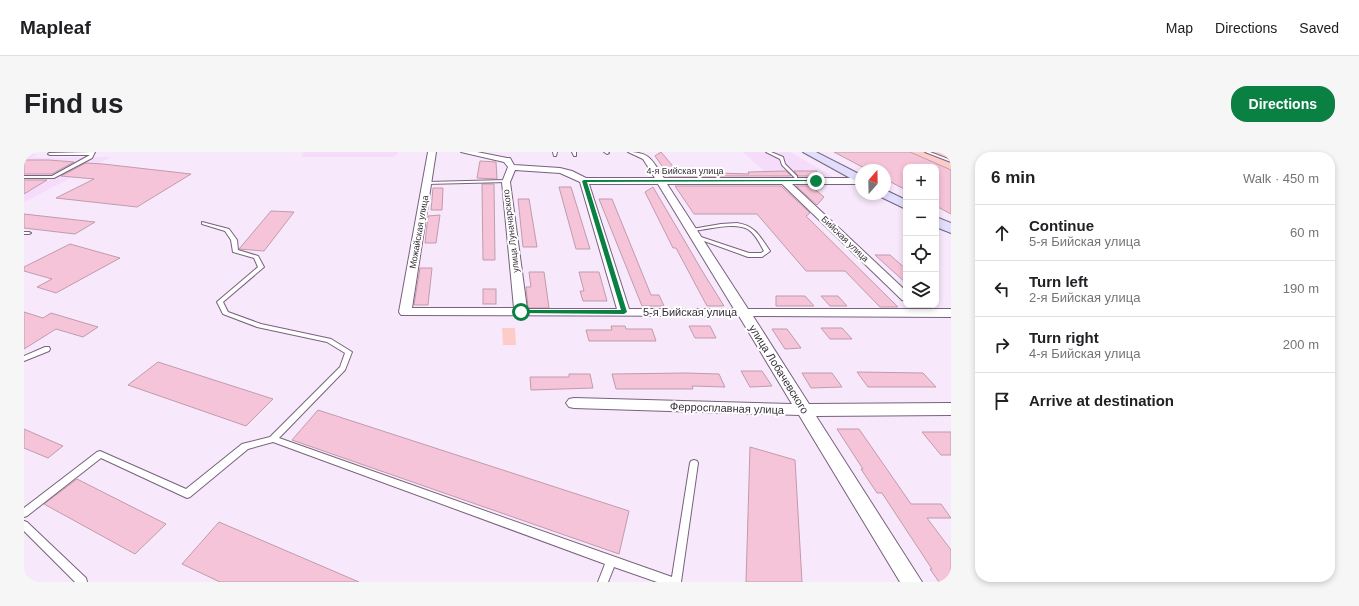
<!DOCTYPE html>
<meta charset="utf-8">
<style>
:root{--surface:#fff;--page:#f6f6f6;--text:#202124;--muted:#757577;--line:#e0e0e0;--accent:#0b8043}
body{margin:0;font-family:Helvetica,sans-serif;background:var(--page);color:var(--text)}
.controls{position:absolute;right:12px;top:12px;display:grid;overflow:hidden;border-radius:8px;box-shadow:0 2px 6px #0003}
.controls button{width:36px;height:36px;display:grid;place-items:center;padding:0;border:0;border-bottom:1px solid var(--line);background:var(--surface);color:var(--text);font:20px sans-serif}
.compass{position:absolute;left:831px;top:12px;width:36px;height:36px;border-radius:50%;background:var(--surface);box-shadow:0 2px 6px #0003;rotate:20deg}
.stop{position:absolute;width:12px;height:12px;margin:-9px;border:3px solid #0b8043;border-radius:50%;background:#fff}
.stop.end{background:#0b8043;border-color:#fff;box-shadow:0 1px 4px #0008}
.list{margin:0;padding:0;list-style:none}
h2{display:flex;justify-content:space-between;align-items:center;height:52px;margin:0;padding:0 16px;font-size:17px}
h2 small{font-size:13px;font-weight:400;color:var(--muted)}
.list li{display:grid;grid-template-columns:26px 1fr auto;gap:12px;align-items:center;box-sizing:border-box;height:56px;padding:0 16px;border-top:1px solid var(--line)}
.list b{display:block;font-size:15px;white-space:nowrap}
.list p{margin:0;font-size:13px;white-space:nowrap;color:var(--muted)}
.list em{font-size:13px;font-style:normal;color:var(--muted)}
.icon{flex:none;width:22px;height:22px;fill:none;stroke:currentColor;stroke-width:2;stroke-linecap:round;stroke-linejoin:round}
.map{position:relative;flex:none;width:927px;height:430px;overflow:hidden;border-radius:16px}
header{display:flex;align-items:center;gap:24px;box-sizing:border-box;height:56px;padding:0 20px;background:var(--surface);border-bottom:1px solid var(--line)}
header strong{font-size:19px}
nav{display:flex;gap:22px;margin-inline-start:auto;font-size:14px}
.intro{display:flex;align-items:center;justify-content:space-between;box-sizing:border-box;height:96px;padding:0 24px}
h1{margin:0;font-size:28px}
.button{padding:10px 18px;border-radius:16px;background:var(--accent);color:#fff;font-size:14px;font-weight:700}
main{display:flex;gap:24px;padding:0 24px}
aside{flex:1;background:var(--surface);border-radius:16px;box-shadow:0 2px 6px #0003}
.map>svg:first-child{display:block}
</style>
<header>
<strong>Mapleaf</strong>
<nav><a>Map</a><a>Directions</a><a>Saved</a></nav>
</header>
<div class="intro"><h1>Find us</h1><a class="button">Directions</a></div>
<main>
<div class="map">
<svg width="927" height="430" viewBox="0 0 927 430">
<rect width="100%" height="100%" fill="#f7e8fb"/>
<!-- built -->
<g fill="#f5dcfa">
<path d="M280 0H374L371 5H277Z"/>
<path d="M719 0H766L813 27H749Z"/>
<path d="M0 2H14L6 6 87 5 0 50Z"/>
</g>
<!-- green -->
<g fill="#fdccc8">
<path d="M886 0H927V18Z"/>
<path d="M478 176H491L492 193H479Z"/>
</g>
<!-- building -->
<g fill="#f6c4d9" stroke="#c19bab">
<path d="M637 0 653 19H693L695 21 725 22 724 20 762 19 767 24H645L631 4Z"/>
<path d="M810 0H886L927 18V62L912 54V15H882V38L861 27V18H844Z"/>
<path d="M0 8H25L50 10 28 22H0Z"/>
<path d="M456 9 472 10 473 27 453 26Z"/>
<path d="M62 11 79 12 167 22 113 55 32 46 70 27 37 24Z"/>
<path d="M770 19H793L789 24H774Z"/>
<path d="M0 28H23L0 42Z"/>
<path d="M458 32H470L471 108H459Z"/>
<path d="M651 34H757L786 61 782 64 874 155H856L821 119H782L733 62H670Z"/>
<path d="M772 34H787L800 45 793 53Z"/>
<path d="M535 35H547L566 97H552Z"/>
<path d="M629 35 680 122 700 154H683L652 96H649L621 40Z"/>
<path d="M409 36H419L418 58H407Z"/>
<path d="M494 47H505L513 95H499Z"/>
<path d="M575 47H588L627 143H635L640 154H618Z"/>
<path d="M247 59 270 60 240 99 215 97Z"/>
<path d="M0 62 71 70 51 82 0 76Z"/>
<path d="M416 63 412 91H401L404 64Z"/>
<path d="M46 92 96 106 32 141 13 135 28 127 0 119V115Z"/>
<path d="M851 103H866L882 117V131Z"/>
<path d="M396 116H408L404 153H390Z"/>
<path d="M505 120H520L525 156H504L502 135H507Z"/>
<path d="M555 120H575L583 149H559L556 139H560Z"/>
<rect x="459" y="137" width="13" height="15"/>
<path d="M752 144H781L790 154H752Z"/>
<path d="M797 144H814L823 154H806Z"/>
<path d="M0 160 19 166 27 161 74 175 59 185 32 177 0 197Z"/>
<path d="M587 174H601L602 177H628L632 189H565L562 178H588Z"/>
<path d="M665 174H686L692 186H671Z"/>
<path d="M797 176H818L828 187H806Z"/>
<path d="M748 177H763L777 196 761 197Z"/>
<path d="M134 210 249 247 222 274 104 233Z"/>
<path d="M717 219H738L748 234 726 235Z"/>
<path d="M833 220 899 221 912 235H844Z"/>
<path d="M662 221 695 222 701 235 668 234 669 237H592L588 222Z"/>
<path d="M778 221H808L818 235 787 236Z"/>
<path d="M545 222H566L569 236 507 238 506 225H545Z"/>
<path d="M294 258 605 359 595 402 268 288Z"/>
<path d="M0 277 39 294 24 306 0 296Z"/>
<path d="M813 277H835L887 352H917L927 366H903L927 398V430H915L906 417H908L858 341H853L837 317H839Z"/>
<path d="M898 280H927V303H917Z"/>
<path d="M726 295 771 308 778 430H722Z"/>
<path d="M53 327 142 372 111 402 20 352Z"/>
<path d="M195 370 335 430H196L158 412Z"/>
</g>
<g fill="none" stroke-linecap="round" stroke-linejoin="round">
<defs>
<g id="lane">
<path d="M67 0H71L68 6 30 26H0V24H28L66 3H26L24 2 25 1Z"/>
<path d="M529 0H533L532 4H530Z"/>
<path d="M548 0H552V4H550Z"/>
<path d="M580 0H584L585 1 583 2Z"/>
<path d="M742 0H747L759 5 761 12 773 24V26H771L758 13 756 7Z"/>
<path d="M901 0H906L927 8V10Z"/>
<path d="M0 2H3L4 3 0 4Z"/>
<path d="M482 28H483V30L403 32 401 31 403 30Z"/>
<path d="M178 70 205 77 213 88 214 98 234 104 240 115 199 150 204 160 237 172 307 187 328 200 321 218 255 286 648 425 666 311 667 309 670 308 673 309 674 311 657 430H633L590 415 584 430H574L581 412 249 290 224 297 166 345 163 346 77 306 3 364 0 365V356L73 300 76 299 162 337 218 292 246 285 316 215 321 201 303 190 233 175 199 162 193 150 194 149 234 115 230 106 209 100 207 88 201 79 178 72Z"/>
<path d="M713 71C732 74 736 85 746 99L745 100 738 105H724L669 85 674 84 725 101H737L740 99C736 92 732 83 725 78 712 69 683 78 668 79L666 78 668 77 697 72Z"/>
<path d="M0 80H5L7 81 5 82H0Z"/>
<path d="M21 195H25L26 197 25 199 0 209V204Z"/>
<path d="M0 369 3 370 62 426 63 430H51L0 379Z"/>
</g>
<path id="street" d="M404 0H412L388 156H490L478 30 484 15 480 10 437 0H453L483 6H486L490 13 536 16 548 19 562 26H631L619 7 604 0C627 0 628 9 640 26H837V32H768L882 139V149L878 148 758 32H643L724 157H927V165L729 164 785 252 927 251V263L792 264 898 430H876L775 263 550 256 545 255 542 251 545 247 550 246 768 252 715 164 377 163 375 160ZM491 18 536 21 556 30 593 157H503L486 30ZM565 32H634L710 157H605Z"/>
<g id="secondary">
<path d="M779 0H792L837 23V32Z"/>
<path d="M861 38 882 48V57L857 45 855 42H861Z"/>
<path d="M912 65 927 71V81L912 75Z"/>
</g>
</defs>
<!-- lane casing -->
<use href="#lane" stroke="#78627d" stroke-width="2"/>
<!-- street casing -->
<use href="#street" stroke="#78627d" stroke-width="2"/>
<!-- secondary casing -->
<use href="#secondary" stroke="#78627d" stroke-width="2"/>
<!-- lane -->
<use href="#lane" fill="#fff" fill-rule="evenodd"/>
<!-- street -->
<use href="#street" fill="#fff" fill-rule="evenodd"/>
<!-- secondary -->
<use href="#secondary" fill="#e2dffe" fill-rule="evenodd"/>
</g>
<!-- route -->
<path fill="#0b8043" d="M560 28H792L794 29 563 30 603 160 600 162 495 161 497 158H597L558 29Z"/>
<g text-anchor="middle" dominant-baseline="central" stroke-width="4" stroke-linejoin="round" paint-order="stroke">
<!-- far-street labels -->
<g font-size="9" fill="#372e3a" stroke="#fff">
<text x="661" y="19">4-я Бийская улица</text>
<text transform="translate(487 79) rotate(-97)">улица Луначарского</text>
<text transform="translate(395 80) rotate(-80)">Можайская улица</text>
<text transform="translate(821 87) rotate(44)">Бийская улица</text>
</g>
<!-- street labels -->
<g font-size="11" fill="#372e3a" stroke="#fff">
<text x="666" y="160">5-я Бийская улица</text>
<text transform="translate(755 217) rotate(58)">улица Лобачевского</text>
<text transform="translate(703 256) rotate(2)">Ферросплавная улица</text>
</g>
</g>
</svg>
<div class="controls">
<button>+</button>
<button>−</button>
<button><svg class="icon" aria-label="locate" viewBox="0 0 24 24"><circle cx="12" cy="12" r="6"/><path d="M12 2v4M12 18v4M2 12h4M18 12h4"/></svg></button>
<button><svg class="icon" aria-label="layers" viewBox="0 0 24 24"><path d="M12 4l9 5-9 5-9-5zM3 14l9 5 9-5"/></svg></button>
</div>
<svg class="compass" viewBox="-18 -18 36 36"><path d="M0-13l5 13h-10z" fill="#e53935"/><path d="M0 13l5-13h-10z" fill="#757577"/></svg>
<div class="stop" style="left:497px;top:160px"></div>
<div class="stop end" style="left:792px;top:29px"></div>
</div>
<aside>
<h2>6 min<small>Walk · 450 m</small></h2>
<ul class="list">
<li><svg class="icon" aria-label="ahead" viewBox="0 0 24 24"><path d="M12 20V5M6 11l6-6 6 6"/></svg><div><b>Continue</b><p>5-я Бийская улица</p></div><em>60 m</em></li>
<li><svg class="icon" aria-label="left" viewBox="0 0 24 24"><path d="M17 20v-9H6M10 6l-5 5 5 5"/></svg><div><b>Turn left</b><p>2-я Бийская улица</p></div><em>190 m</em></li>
<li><svg class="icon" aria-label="right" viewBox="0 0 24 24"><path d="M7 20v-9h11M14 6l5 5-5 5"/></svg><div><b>Turn right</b><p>4-я Бийская улица</p></div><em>200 m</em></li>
<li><svg class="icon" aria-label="arrive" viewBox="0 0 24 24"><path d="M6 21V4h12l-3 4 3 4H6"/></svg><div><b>Arrive at destination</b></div></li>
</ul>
</aside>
</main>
